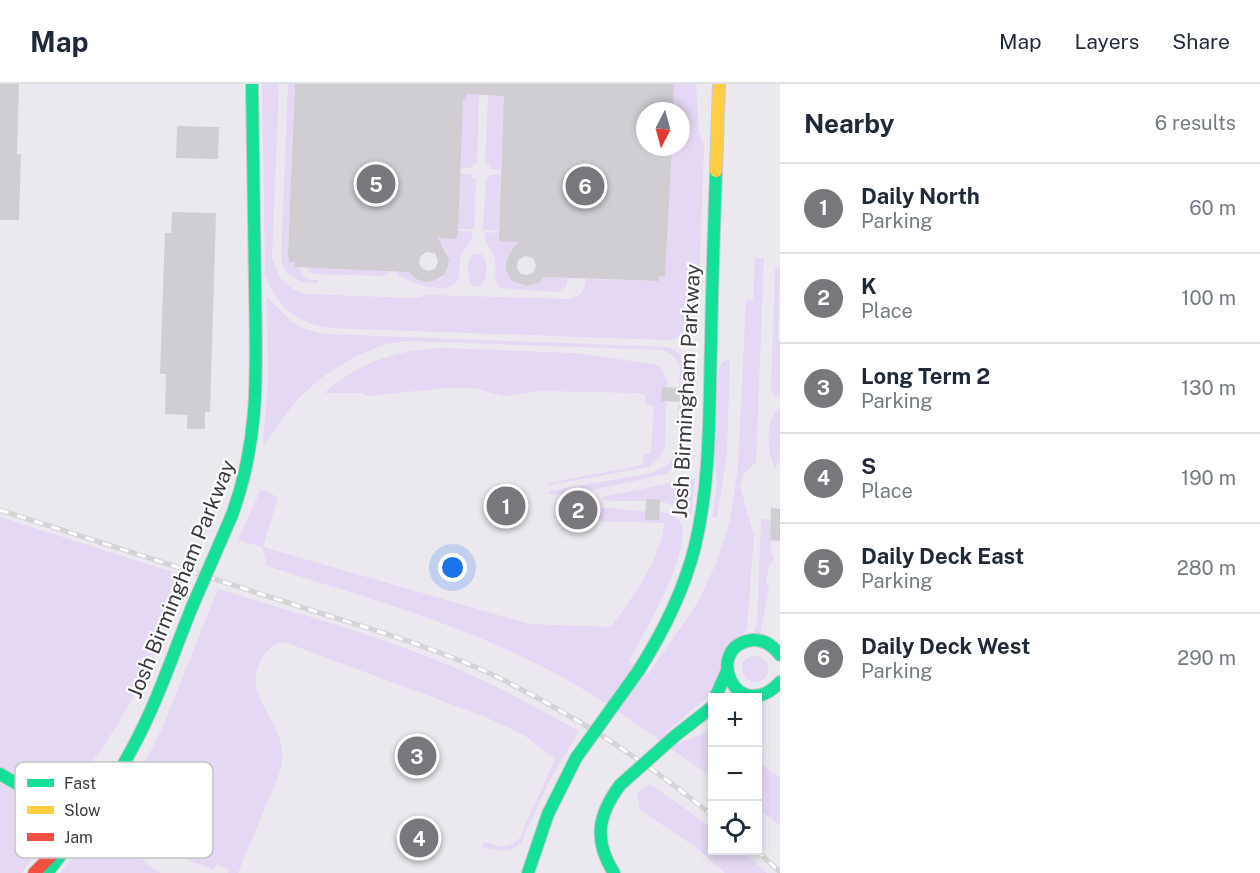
<!DOCTYPE html>
<meta charset="utf-8">
<style>
:root{--surface:#fff;--page:#f2f2f3;--text:#1f2937;--muted:#747a83;--line:#e0e1e3;--accent:#79767c}
body{margin:0;font-family:"Public Sans",sans-serif;background:var(--page);color:var(--text)}
.controls{position:absolute;right:18px;bottom:18px;display:grid;overflow:hidden;border-radius:0px;box-shadow:0 3px 9px #0003}
.controls button{width:54px;height:54px;display:grid;place-items:center;padding:0;border:0;border-bottom:2px solid var(--line);background:var(--surface);color:var(--text);font:30px sans-serif}
.compass{position:absolute;left:636px;top:18px;width:54px;height:54px;border-radius:50%;background:var(--surface);box-shadow:0 3px 9px #0003;rotate:186deg}
.you{position:absolute;left:453px;top:484px;width:21px;height:21px;margin:-15px;border:4px solid #fff;border-radius:50%;background:#1a73e8;box-shadow:0 0 0 9px #1a73e833}
.badge{display:grid;place-items:center;width:39px;height:39px;border-radius:50%;background:var(--accent);color:#fff;font-size:20px;font-weight:700}
.pin{position:absolute;translate:-50% -50%;border:3px solid #fff;box-shadow:0 2px 6px #0006}
.list{margin:0;padding:0;list-style:none}
h2{display:flex;justify-content:space-between;align-items:center;height:78px;margin:0;padding:0 24px;font-size:26px}
h2 small{font-size:20px;font-weight:400;color:var(--muted)}
.list li{display:grid;grid-template-columns:39px 1fr auto;gap:18px;align-items:center;box-sizing:border-box;height:90px;padding:0 24px;border-top:2px solid var(--line)}
.list b{display:block;font-size:22px;white-space:nowrap}
.list p{margin:0;font-size:20px;white-space:nowrap;color:var(--muted)}
.list em{font-size:20px;font-style:normal;color:var(--muted)}
.icon{flex:none;width:33px;height:33px;fill:none;stroke:currentColor;stroke-width:2;stroke-linecap:round;stroke-linejoin:round}
.map{position:relative;flex:none;width:780px;height:789px;overflow:hidden}
header{display:flex;align-items:center;gap:36px;box-sizing:border-box;height:84px;padding:0 30px;background:var(--surface);border-bottom:2px solid var(--line)}
header strong{font-size:28px}
nav{display:flex;gap:33px;margin-inline-start:auto;font-size:21px}
main{display:flex}
aside{flex:1;background:var(--surface)}
.map>svg:first-child{display:block}
</style>
<header>
<strong>Map</strong>
<nav><a>Map</a><a>Layers</a><a>Share</a></nav>
</header>
<main>
<div class="map">
<svg width="780" height="789" viewBox="0 0 780 789">
<rect width="100%" height="100%" fill="#ece8f0"/>
<!-- green -->
<g fill="#e4d8f4">
<path d="M262 0H279L272 175 280 194 293 205 304 210 414 214 428 211 568 215C581 213 584 207 586 195L659 197V192H665L672 63H681V27H673L674 0H696L699 47 704 64 698 226C692 242 687 254 667 256L331 244C298 241 273 220 265 188Z"/>
<path d="M288 0H295L292 69 298 70 292 73 288 167 295 178V183H300C302 194 308 196 318 196V199C299 199 285 194 281 174Z"/>
<path d="M466 5 479 11 477 79 473 81 472 84H460L463 16Z"/>
<path d="M505 7 501 86 490 85 489 81 485 80 488 11Z"/>
<path d="M460 90H471L472 94 476 95 474 145H458Z"/>
<path d="M490 91H501L499 147 483 146 486 96Z"/>
<path d="M458 147 473 148C471 162 465 161 461 172 458 179 461 188 458 195 448 215 411 197 398 192L397 187H409C429 214 464 186 442 161L401 165 447 151 456 155Z"/>
<path d="M485 148 499 149V151L532 158C526 160 518 162 514 165 494 178 513 208 534 201 541 199 547 192 554 188V194H568L566 203 556 208 501 204C490 194 499 183 494 171 489 160 484 162 485 148Z"/>
<path d="M473 170H481L486 176C486 186 488 198 478 203L472 201C467 192 466 177 473 170Z"/>
<path d="M755 174H764L756 378 744 390 740 402 754 452 747 544 715 606 666 649 679 659 712 646V694C669 663 626 631 581 604 484 546 374 516 267 482L262 463 238 456 261 405 278 413 263 463 529 540 611 543C631 515 662 474 664 439L598 437V424C608 423 627 426 639 427 651 428 669 425 678 435 699 457 641 554 629 578L648 591 698 518 717 477 730 436 738 384 746 214 753 217Z"/>
<path d="M307 183 391 187 384 192 314 190 309 188Z"/>
<path d="M775 184H780L778 256H780V312L775 311 771 305Z"/>
<path d="M267 213 292 238 302 244 324 250 670 263 680 270 684 283 682 363C680 374 676 385 665 390 644 394 564 415 548 410L550 407 652 389 669 380 677 365 680 285C678 274 672 269 662 266L410 257C370 258 319 290 294 320 285 330 271 354 263 360L268 297Z"/>
<path d="M443 264 572 269 654 280 662 285 667 297 665 360 660 373 648 383 549 401V399L642 381 644 371 651 369 654 322 646 321 645 311 640 309 540 307 504 312 474 304H447L367 312 364 309H324C360 278 396 266 443 264Z"/>
<path d="M730 275 727 369 717 434 712 433 717 402 715 369 718 288 722 278Z"/>
<path d="M780 324V376L775 384C767 368 764 336 780 324Z"/>
<path d="M695 394 692 430 690 432C667 409 632 420 603 416V413Z"/>
<path d="M0 433 188 493C163 559 132 624 90 681 85 689 78 701 69 705 46 714 20 696 0 686Z"/>
<path d="M761 435 770 436 771 471H774L773 477 769 481 766 499 769 504 760 551 753 550 757 540Z"/>
<path d="M218 505C295 529 374 550 448 581 494 600 536 623 579 647L548 700 521 759C509 771 497 766 482 763L484 758C497 762 507 766 519 755L555 675 524 651 483 632 284 558C263 561 251 589 258 609 266 632 285 650 282 677 281 691 273 704 268 716 258 740 248 765 238 789H228L229 785 216 780 214 786 146 759 139 750 132 721 133 703 164 640Z"/>
<circle cx="755" cy="585" r="13"/>
<path d="M758 678 780 693V741L758 725Z"/>
<path d="M0 699 42 722 65 738 21 789H0Z"/>
<path d="M650 700 712 744V766L742 767 767 789H725L697 764 640 726 637 709Z"/>
<path d="M119 724C126 752 134 776 161 789H60L114 726Z"/>
</g>
<!-- building -->
<g fill="#d0cdd3" fill-rule="evenodd">
<path d="M0 0H19L17 70H21L19 136H0Z"/>
<path d="M295 0H674L673 27H645V63H672L665 193 659 192V197L545 193 539 199 527 202 512 197 506 186V178L509 170 518 158 500 157 499 151 504 12 466 10V16H463L458 149 456 155 438 154 449 175 448 183 444 191 434 197 426 198 418 196 409 188 295 183V178H289L288 168ZM426 168 435 169 438 177 436 184 429 187 423 185 419 180 420 173ZM525 172 533 174 536 181 534 188 528 191 521 190 517 184 518 176Z"/>
<path d="M177 42 219 43 218 75 176 74Z"/>
<path d="M172 128 216 129 210 328H205V345H187V331L165 330 166 290H160L165 149H171Z"/>
<path d="M662 303 682 304 681 318 661 317Z"/>
<path d="M646 415 660 416 659 436H645Z"/>
<path d="M771 424 780 425V457L770 456Z"/>
</g>
<g fill="none" stroke-linecap="round" stroke-linejoin="round">
<defs>
<g id="fast">
<path d="M232 431C261 352 256 283 255 201 254 134 253 67 252 0"/>
<path d="M780 571C773 562 764 555 752 556 702 563 737 644 780 598"/>
<path d="M639 586C663 548 684 507 695 462 711 396 709 327 711 259 712 202 714 144 716 87"/>
<path d="M715 614 727 587"/>
<path d="M675 652 712 623"/>
<path d="M0 690C20 701 59 729 82 717 95 710 105 695 115 684"/>
<path d="M47 789C78 749 109 708 133 663 157 619 173 570 192 523"/>
<path d="M528 789 548 730 576 674"/>
<path d="M614 789C593 756 598 731 620 701"/>
</g>
<path id="slow" d="M716 87 719 0"/>
<path id="jam" d="M34 789 54 769"/>
</defs>
<!-- fast casing -->
<use href="#fast" stroke="#c9c6cc" stroke-width="14"/>
<!-- slow casing -->
<use href="#slow" stroke="#c9c6cc" stroke-width="14"/>
<!-- jam casing -->
<use href="#jam" stroke="#c9c6cc" stroke-width="14"/>
<!-- fast -->
<use href="#fast" stroke="#16e098" stroke-width="12"/>
<!-- slow -->
<use href="#slow" stroke="#ffcf43" stroke-width="12"/>
<!-- jam -->
<use href="#jam" stroke="#f24e42" stroke-width="12"/>
<defs>
<g id="rail">
<path d="M0 426C99 458 199 490 298 522 363 543 429 561 491 590 570 628 644 676 712 731"/>
<path d="M756 766 780 788"/>
</g>
</defs>
<!-- rail casing -->
<use href="#rail" stroke="#d4d3d6" stroke-width="5"/>
<!-- rail -->
<use href="#rail" stroke="#fff" stroke-width="3" stroke-dasharray="9" stroke-linecap="butt"/>
<defs>
<g id="fast-bridge">
<path d="M192 523 232 431"/>
<path d="M576 674 639 586"/>
<path d="M620 701 675 652"/>
</g>
</defs>
<!-- fast-bridge casing -->
<use href="#fast-bridge" stroke="#c9c6cc" stroke-width="14" stroke-linecap="butt"/>
<!-- fast-bridge -->
<use href="#fast-bridge" stroke="#16e098" stroke-width="12"/>
</g>
<g text-anchor="middle" dominant-baseline="central" stroke-width="4.5" stroke-linejoin="round" paint-order="stroke">
<!-- street labels -->
<g font-size="21" fill="#3b383e" stroke="#fff">
<text transform="translate(686 307) rotate(-87)">Josh Birmingham Parkway</text>
<text transform="translate(181 495) rotate(-68)">Josh Birmingham Parkway</text>
</g>
</g>
<!-- legend -->
<rect x="15" y="678" width="198" height="96" rx="9" fill="#fff" stroke="#c4c3c5" stroke-width="1.5"/>
<rect x="27" y="695" width="27" height="8" fill="#16e098"/>
<rect x="27" y="722" width="27" height="8" fill="#ffcf43"/>
<rect x="27" y="749" width="27" height="8" fill="#f24e42"/>
<g font-size="16" fill="#3b383e">
<text x="64" y="705">Fast</text>
<text x="64" y="732">Slow</text>
<text x="64" y="759">Jam</text>
</g>
</svg>
<div class="controls">
<button>+</button>
<button>−</button>
<button><svg class="icon" aria-label="locate" viewBox="0 0 24 24"><circle cx="12" cy="12" r="6"/><path d="M12 2v4M12 18v4M2 12h4M18 12h4"/></svg></button>
</div>
<svg class="compass" viewBox="-18 -18 36 36"><path d="M0-13l5 13h-10z" fill="#e53935"/><path d="M0 13l5-13h-10z" fill="#747a83"/></svg>
<div class="you"></div>
<div class="pin badge" style="left:506px;top:422px">1</div>
<div class="pin badge" style="left:578px;top:426px">2</div>
<div class="pin badge" style="left:417px;top:672px">3</div>
<div class="pin badge" style="left:419px;top:754px">4</div>
<div class="pin badge" style="left:376px;top:100px">5</div>
<div class="pin badge" style="left:585px;top:102px">6</div>
</div>
<aside>
<h2>Nearby<small>6 results</small></h2>
<ul class="list">
<li><span class="badge">1</span><div><b>Daily North</b><p>Parking</p></div><em>60 m</em></li>
<li><span class="badge">2</span><div><b>K</b><p>Place</p></div><em>100 m</em></li>
<li><span class="badge">3</span><div><b>Long Term 2</b><p>Parking</p></div><em>130 m</em></li>
<li><span class="badge">4</span><div><b>S</b><p>Place</p></div><em>190 m</em></li>
<li><span class="badge">5</span><div><b>Daily Deck East</b><p>Parking</p></div><em>280 m</em></li>
<li><span class="badge">6</span><div><b>Daily Deck West</b><p>Parking</p></div><em>290 m</em></li>
</ul>
</aside>
</main>
